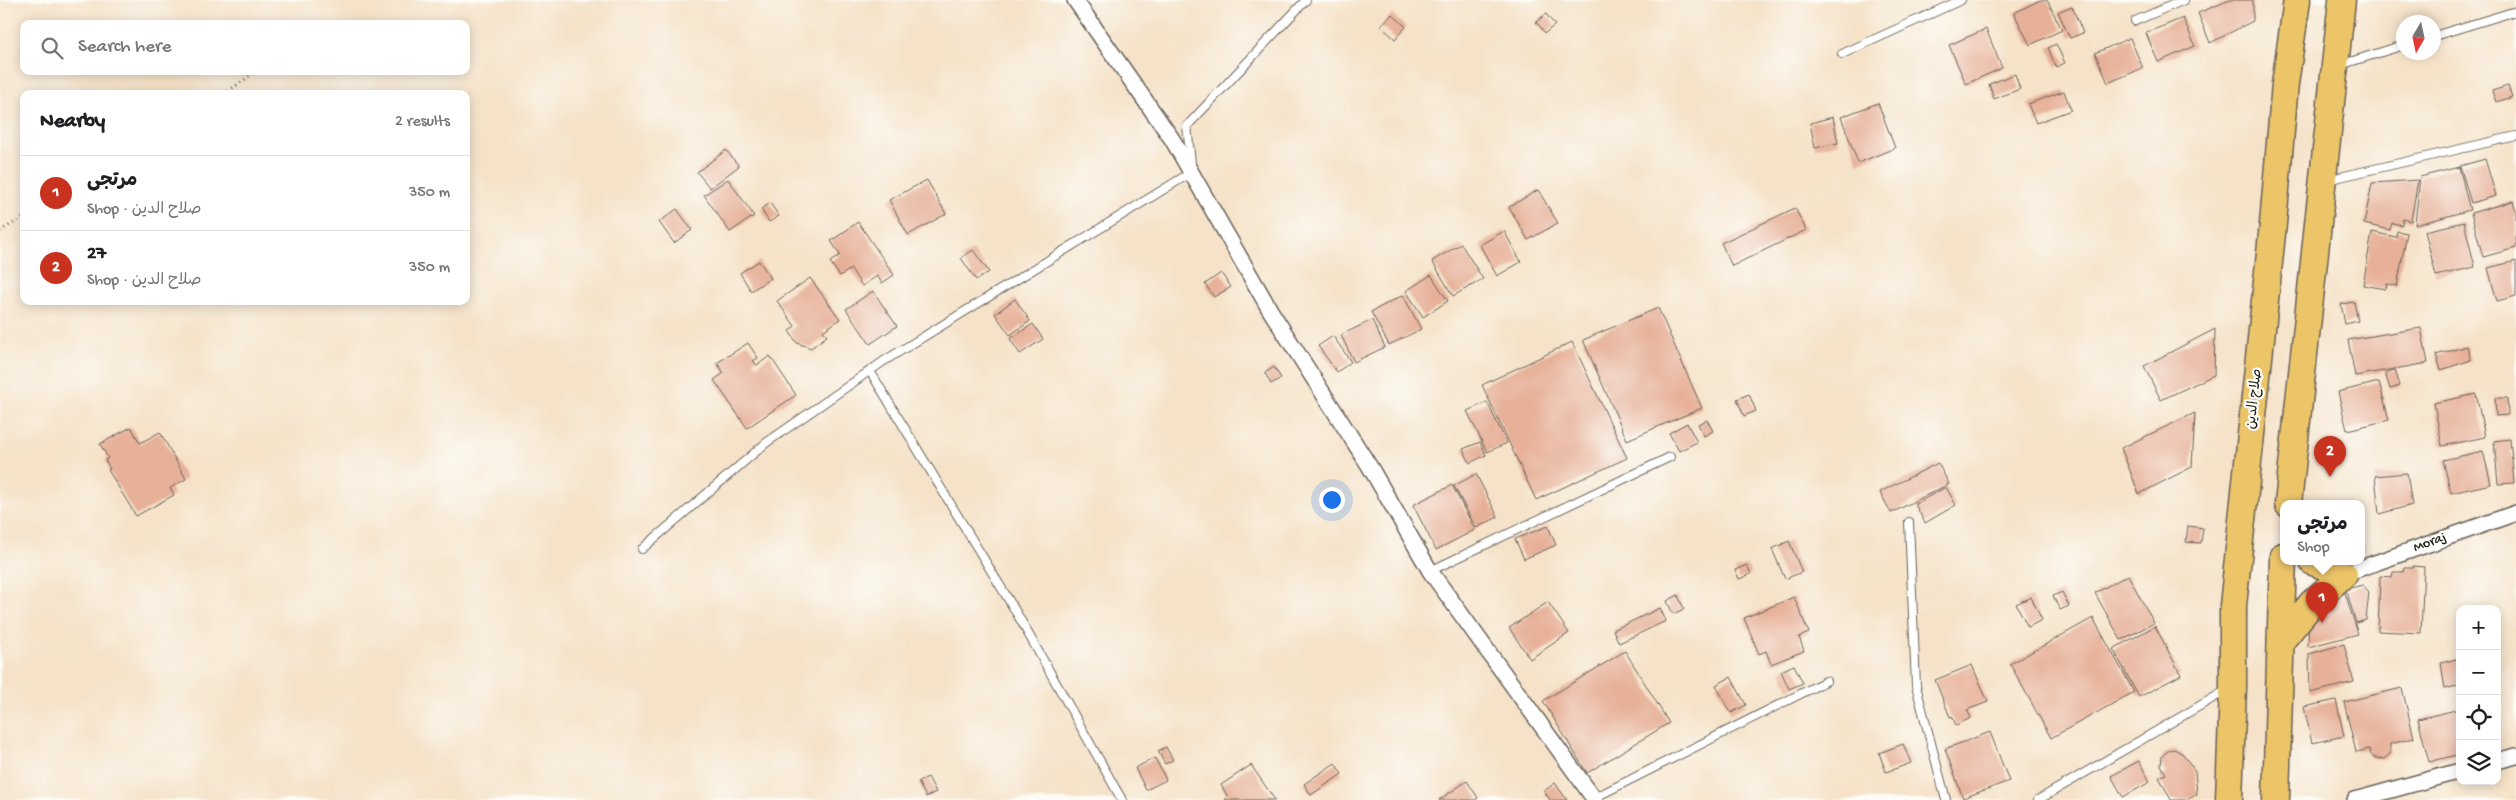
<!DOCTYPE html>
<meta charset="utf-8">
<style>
:root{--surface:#fff;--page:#f2f2f2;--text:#202124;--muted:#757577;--line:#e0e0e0;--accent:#c8321e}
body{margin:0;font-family:"Gochi Hand","Playpen Sans Arabic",sans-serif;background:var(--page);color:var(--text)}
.controls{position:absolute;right:15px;bottom:15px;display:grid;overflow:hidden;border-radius:10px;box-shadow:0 2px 12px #0003}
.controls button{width:45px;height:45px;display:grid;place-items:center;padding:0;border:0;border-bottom:1px solid var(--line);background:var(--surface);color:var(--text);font:25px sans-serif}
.compass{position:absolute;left:2396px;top:15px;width:45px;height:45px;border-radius:50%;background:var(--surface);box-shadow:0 2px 12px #0003;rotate:189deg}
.you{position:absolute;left:1331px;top:499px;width:18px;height:18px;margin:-12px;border:4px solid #fff;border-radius:50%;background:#1a73e8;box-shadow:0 0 0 8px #1a73e833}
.badge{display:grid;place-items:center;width:32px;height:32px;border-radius:50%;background:var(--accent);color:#fff;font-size:16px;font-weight:700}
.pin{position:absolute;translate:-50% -41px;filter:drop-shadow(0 1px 2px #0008)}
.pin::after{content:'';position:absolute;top:26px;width:18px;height:15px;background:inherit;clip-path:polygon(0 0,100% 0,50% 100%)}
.popup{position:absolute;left:2280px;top:500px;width:85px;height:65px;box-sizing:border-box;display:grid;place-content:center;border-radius:10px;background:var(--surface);filter:drop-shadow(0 1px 4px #0005);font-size:16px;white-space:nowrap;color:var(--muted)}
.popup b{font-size:19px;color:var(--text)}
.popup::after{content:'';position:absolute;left:50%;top:100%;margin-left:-10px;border:10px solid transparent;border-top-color:var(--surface)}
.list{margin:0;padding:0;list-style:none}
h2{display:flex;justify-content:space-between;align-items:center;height:65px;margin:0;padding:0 20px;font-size:21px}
h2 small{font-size:16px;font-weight:400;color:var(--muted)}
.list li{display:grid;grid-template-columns:32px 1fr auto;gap:15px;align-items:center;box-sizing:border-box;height:75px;padding:0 20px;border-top:1px solid var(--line)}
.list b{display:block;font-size:19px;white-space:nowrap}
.list p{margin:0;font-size:16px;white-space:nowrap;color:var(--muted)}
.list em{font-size:16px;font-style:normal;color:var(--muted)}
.icon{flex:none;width:28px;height:28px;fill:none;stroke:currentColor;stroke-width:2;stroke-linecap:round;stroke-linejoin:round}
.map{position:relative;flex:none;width:2516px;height:800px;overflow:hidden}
.search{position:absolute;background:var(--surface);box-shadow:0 2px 12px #0003;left:20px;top:20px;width:450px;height:55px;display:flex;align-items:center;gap:12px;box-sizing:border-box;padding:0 18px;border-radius:10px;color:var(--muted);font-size:19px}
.panel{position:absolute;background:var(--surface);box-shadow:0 2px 12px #0003;left:20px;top:90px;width:450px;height:215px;border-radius:10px}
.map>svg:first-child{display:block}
</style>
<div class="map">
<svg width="2516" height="800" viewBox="0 0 2516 800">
<rect width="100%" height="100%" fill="#fdfcf7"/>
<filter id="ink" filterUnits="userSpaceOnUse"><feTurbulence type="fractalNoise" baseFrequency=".02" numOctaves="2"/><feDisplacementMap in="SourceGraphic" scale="10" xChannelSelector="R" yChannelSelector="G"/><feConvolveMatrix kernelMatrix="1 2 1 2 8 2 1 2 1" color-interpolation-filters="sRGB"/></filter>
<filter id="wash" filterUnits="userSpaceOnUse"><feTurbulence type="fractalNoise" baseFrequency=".0096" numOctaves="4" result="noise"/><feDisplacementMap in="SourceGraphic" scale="20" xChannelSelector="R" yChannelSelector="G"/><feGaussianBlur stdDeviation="1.12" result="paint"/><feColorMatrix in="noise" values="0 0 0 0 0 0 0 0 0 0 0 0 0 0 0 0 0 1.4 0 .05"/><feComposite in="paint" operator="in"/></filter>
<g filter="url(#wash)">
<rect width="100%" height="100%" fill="#f5e2c8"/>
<g id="blocks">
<!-- building -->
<g fill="#e7b199">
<path d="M2040 0H2047L2062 30 2030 45 2014 13Z"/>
<path d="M2230 0H2253V21L2210 43 2198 13Z"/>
<path d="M2072 6 2083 33 2070 38 2058 12Z"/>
<path d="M1392 14 1406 27 1395 39 1381 26Z"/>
<path d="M1546 14 1555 25 1545 33 1536 22Z"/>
<path d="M2183 18 2195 46 2158 62 2146 33Z"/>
<path d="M1986 29 2002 68 1966 84 1949 45Z"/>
<path d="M2130 38 2143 68 2108 83 2095 53Z"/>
<path d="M2056 44 2065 63 2056 67 2048 48Z"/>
<path d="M2015 74 2020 89 1994 99 1989 84Z"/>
<path d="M2508 86 2512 97 2496 102 2492 91Z"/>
<path d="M2064 91 2071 110 2036 123 2028 104Z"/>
<path d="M1878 103 1895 148 1858 163 1841 117Z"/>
<path d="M1833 117 1838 143 1815 148 1810 123Z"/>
<path d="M726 150 739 166 710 188 697 172Z"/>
<path d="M2485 159 2496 196 2471 203 2460 166Z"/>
<path d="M2459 167 2470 210 2415 225 2420 177Z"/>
<path d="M728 179 754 216 730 232 704 195Z"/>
<path d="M927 180 946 214 908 235 889 200Z"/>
<path d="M2418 180 2411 221 2403 219 2402 225 2392 223 2390 230 2364 224 2372 183Z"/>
<path d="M1538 190 1558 223 1528 240 1509 207Z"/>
<path d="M2513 201 2516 211V248L2483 257 2471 213Z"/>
<path d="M770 203 779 216 769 222 761 209Z"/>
<path d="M1795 208 1806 230 1732 266 1721 243Z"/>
<path d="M677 209 692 230 674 243 659 222Z"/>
<path d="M858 222 894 275 882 283 877 276 862 286 851 269 840 276 830 262 840 255 831 241Z"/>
<path d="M2464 222 2475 267 2436 276 2425 231Z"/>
<path d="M1504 231 1521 262 1497 276 1480 245Z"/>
<path d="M2397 231 2407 233 2397 286 2387 284 2386 289 2363 285 2372 232 2396 237Z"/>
<path d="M1461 244 1483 279 1453 296 1432 261Z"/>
<path d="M973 250 989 272 976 280 961 258Z"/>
<path d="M759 261 771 278 751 291 740 273Z"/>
<path d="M2516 261V296L2497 301 2488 268Z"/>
<path d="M1221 273 1231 287 1214 297 1205 284Z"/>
<path d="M1431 275 1448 301 1423 317 1406 291Z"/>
<path d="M810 278 840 319 823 331 827 336 811 348 797 343 789 331 795 326 777 301Z"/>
<path d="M873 291 897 326 870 344 846 309Z"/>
<path d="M1403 295 1421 329 1389 345 1371 312Z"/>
<path d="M1015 299 1030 321 1010 335 995 314Z"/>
<path d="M2354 302 2358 321 2345 324 2341 304Z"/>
<path d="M1658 308 1702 408 1627 440 1583 340Z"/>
<path d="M1372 320 1385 347 1354 362 1341 335Z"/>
<path d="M1033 324 1043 339 1020 354 1010 339Z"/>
<path d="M2421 328 2428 363 2355 376 2348 340Z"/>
<path d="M2215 329 2214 375 2161 400 2144 366Z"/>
<path d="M1333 336 1351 362 1337 372 1318 346Z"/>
<path d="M1572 342 1627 458 1536 500 1482 385Z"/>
<path d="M748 343 758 358 753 361 757 365 770 356 796 395 747 428 714 380 724 373 717 363Z"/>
<path d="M2467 346 2471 360 2441 370 2436 355Z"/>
<path d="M1274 367 1281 378 1271 384 1265 373Z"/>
<path d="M2395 370 2400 386 2390 389 2385 373Z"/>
<path d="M2379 382 2389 420 2347 430 2338 392Z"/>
<path d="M1749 394 1756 411 1744 416 1737 399Z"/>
<path d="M2476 394 2485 437 2442 446 2434 403Z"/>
<path d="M2495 398H2507L2508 415 2496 416Z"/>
<path d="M1487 402 1507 443 1487 452 1467 411Z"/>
<path d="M2195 413 2192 467 2139 494 2121 448Z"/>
<path d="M1707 420 1713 431 1704 436 1698 424Z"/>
<path d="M1687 423 1697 442 1679 451 1669 433Z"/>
<path d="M131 427 140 443 160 432 186 479 170 488 174 495 136 516 108 470 110 469 105 460 108 458 100 444Z"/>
<path d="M2510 439 2514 483 2498 484 2494 441Z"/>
<path d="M1480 442 1486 455 1470 463 1463 449Z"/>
<path d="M2483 451 2491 484 2451 493 2443 460Z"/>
<path d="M1938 463 1949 484 1891 513 1880 492Z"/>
<path d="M2407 473 2412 505 2379 514 2375 476Z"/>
<path d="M1476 474 1498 517 1476 528 1454 486Z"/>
<path d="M1452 485 1475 530 1436 550 1413 505Z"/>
<path d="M1946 487 1956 505 1925 523 1915 504Z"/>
<path d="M1548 526 1556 545 1524 559 1515 539Z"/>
<path d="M2188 526 2203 528 2201 543 2186 542Z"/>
<path d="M1789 541 1802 572 1785 579 1772 549Z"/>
<path d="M1747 565 1751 574 1739 579 1735 570Z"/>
<path d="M2413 566 2424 567 2421 633 2378 631 2380 576 2392 577 2393 572H2403L2404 568H2413Z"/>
<path d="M2128 575 2154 623 2121 640 2095 593Z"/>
<path d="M2363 585 2369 592 2366 620 2356 623 2346 589Z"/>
<path d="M2062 592 2069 606 2060 610 2053 596Z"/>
<path d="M2345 593 2358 634 2308 647 2309 607Z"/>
<path d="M1678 595 1684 609 1673 614 1667 601Z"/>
<path d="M1794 597 1809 633 1799 637 1804 651 1771 664 1766 651 1759 654 1744 618Z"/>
<path d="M2031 597 2042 620 2028 627 2016 604Z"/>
<path d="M1548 602 1569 633 1530 659 1509 628Z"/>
<path d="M1660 608 1666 621 1619 643 1613 630Z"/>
<path d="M2093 618 2134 692 2051 738 2010 664Z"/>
<path d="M2155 626 2181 675 2139 697 2113 649Z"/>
<path d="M2344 644 2354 682 2310 693 2309 654Z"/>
<path d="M1625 651 1669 723 1587 773 1543 701Z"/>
<path d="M2460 658V685L2445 689 2441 663Z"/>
<path d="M1794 665 1803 683 1789 689 1781 671Z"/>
<path d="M1972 665 1988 702 1967 710 1971 718 1956 725 1952 716 1950 717 1935 680Z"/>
<path d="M1731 677 1746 705 1731 713 1716 685Z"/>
<path d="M2402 688 2414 738 2390 744V754L2384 759 2375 758 2371 755 2370 749 2356 752 2344 702Z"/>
<path d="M2336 700 2344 736 2312 743 2304 707Z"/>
<path d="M2460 709V754L2429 762 2418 719Z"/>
<path d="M1990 732 2009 781 1963 798 1945 749Z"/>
<path d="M1903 744 1911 763 1886 772 1879 753Z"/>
<path d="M1166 747 1173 760 1165 764 1158 751Z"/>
<path d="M2174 749 2183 754 2195 771 2197 794 2184 800H2171L2159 777 2166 774 2161 765 2162 756 2169 750Z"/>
<path d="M1155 758 1166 780 1146 790 1135 768Z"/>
<path d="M2139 761 2150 782 2123 797 2111 776Z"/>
<path d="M1335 763 1342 774 1311 795 1304 784Z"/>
<path d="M1251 765 1275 800H1225L1228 797 1221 785Z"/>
<path d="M928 777 936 792 926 797 918 782Z"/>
<path d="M1467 781 1478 798 1475 800H1439Z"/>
<path d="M1555 783 1567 800H1550L1544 791Z"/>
</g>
</g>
</g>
<g filter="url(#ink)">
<use href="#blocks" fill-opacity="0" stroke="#686158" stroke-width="1"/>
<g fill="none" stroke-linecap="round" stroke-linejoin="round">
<defs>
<g id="service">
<path d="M2135 21 2184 0"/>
<path d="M2434 36 2516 11"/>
<path d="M1842 54 1961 0"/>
<path d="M2340 65 2404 45"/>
<path d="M2327 180 2516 136"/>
<path d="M870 371 1016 612 1122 800"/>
<path d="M1909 522 1916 686 1946 800"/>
<path d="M642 549 766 443 884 361 1192 172 1187 126 1306 0"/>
<path d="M1430 571 1670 457"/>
<path d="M1594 798 1826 681"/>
<path d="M2038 800 2227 690"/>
</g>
<g id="minor">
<path d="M1075 0 1172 139 1270 310 1370 467 1430 571 1595 800"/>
<path d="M2344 574 2516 513"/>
<path d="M2497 761 2516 756"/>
<path d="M2355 800 2460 771"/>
</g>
<g id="trunk">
<path d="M2288 504 2342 0"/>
<path d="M2281 641 2312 603 2344 574 2313 562"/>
<path d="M2229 800 2233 687V606L2273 224 2285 84 2297 0"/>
<path d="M2276 800 2283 556"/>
</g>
</defs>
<!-- service casing -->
<use href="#service" stroke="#686158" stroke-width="10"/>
<!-- minor casing -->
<use href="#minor" stroke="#686158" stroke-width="18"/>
<!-- trunk casing -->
<use href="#trunk" stroke="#686158" stroke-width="29"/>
<!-- path -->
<g stroke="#686158" stroke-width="3" stroke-dasharray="1 4" stroke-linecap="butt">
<path d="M224 94 257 71"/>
<path d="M0 231 24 217"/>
</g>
<!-- service -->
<use href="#service" stroke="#fff" stroke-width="8"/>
<!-- minor -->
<use href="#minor" stroke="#fff" stroke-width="15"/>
<!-- trunk -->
<use href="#trunk" stroke="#edc569" stroke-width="26"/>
</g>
</g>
<g text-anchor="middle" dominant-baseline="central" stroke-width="4.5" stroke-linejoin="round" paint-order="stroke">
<!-- street labels -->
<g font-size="14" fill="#1c1c1c" stroke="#fdfcf7">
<text transform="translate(2255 399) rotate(-84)">صلاح الدين</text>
<text transform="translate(2430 543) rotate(-20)">Moraj</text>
</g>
</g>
</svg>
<div class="controls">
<button>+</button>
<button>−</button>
<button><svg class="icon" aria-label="locate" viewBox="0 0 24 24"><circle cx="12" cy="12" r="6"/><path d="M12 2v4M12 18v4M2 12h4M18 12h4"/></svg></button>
<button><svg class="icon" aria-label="layers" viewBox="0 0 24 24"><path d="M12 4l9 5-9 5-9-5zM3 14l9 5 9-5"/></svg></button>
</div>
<svg class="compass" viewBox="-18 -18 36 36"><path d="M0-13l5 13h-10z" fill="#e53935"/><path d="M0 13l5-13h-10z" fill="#757577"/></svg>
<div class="you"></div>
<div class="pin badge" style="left:2322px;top:623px">1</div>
<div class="popup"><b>مرتجى</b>Shop</div>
<div class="pin badge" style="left:2330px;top:477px">2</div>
<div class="search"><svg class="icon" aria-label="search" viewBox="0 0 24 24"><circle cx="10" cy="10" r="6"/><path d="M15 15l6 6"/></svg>Search here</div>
<section class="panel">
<h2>Nearby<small>2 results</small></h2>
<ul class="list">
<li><span class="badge">1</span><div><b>مرتجى</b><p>Shop · صلاح الدين</p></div><em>350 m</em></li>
<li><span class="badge">2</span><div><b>27</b><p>Shop · صلاح الدين</p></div><em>350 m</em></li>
</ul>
</section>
</div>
